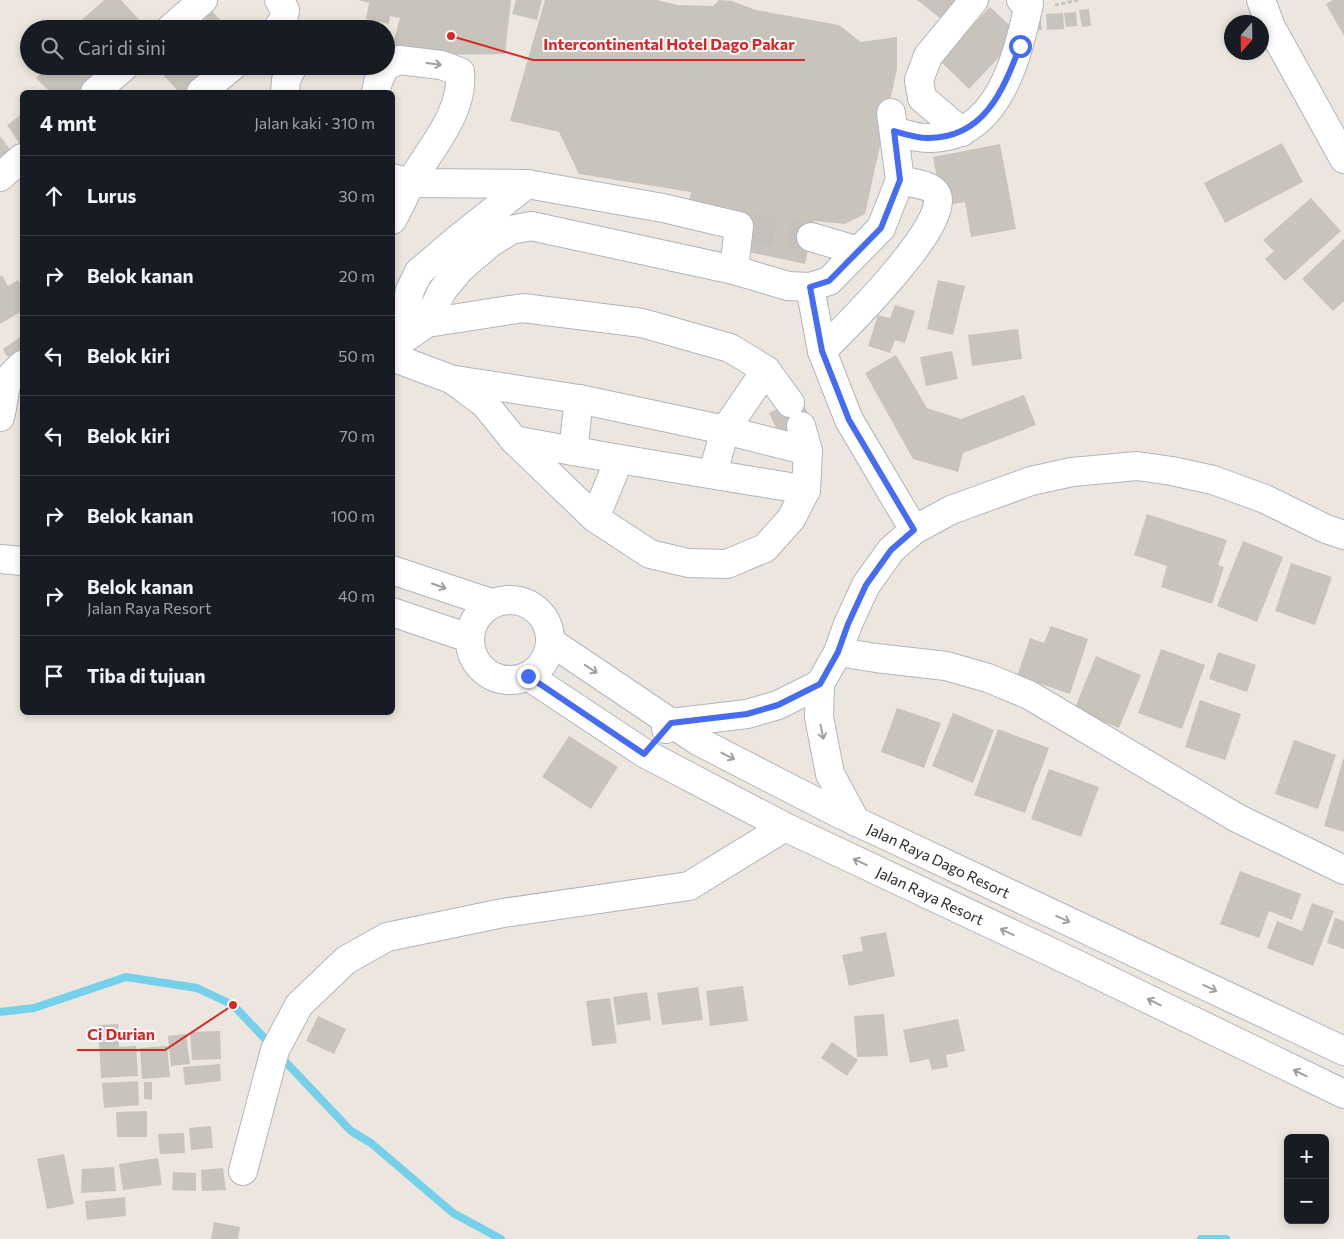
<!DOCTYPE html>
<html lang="id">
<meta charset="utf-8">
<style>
:root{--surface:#171b24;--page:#242831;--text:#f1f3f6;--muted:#9ea1a6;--line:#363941}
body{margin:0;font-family:Commissioner,sans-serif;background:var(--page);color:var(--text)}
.controls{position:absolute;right:15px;bottom:15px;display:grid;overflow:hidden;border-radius:8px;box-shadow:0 2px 8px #0003}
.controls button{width:45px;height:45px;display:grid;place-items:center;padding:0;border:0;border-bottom:1px solid var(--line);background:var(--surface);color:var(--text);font:25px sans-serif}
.compass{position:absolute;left:1224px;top:15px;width:45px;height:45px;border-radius:50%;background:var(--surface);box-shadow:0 2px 8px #0003;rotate:200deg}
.stop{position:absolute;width:15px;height:15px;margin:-11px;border:4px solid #456cf3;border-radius:50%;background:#fff}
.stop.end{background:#456cf3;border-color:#fff;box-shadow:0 1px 5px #0008}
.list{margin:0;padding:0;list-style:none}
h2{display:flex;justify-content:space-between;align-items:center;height:65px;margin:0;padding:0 20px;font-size:21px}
h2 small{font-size:16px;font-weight:400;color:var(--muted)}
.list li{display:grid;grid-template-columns:32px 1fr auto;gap:15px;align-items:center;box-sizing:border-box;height:80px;padding:0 20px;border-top:1px solid var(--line)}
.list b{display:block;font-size:19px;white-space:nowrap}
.list p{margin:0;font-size:16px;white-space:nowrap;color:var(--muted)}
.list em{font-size:16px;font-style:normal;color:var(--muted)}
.icon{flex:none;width:28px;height:28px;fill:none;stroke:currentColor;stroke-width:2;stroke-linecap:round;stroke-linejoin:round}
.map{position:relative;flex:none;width:1344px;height:1239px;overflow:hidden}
.search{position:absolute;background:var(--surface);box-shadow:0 2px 8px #0003;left:20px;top:20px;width:375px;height:55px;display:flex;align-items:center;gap:12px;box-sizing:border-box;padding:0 18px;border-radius:28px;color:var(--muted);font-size:19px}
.panel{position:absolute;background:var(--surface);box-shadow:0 2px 8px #0003;left:20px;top:90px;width:375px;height:625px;border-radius:8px}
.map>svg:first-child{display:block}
</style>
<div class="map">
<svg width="1344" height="1239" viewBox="0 0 1344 1239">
<rect width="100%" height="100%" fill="#ece6de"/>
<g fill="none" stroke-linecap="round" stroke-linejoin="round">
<!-- stream -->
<g stroke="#75d0ea" stroke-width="8">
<path d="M0 1012 34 1008 126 977 197 988 233 1005 271 1045"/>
<path d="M280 1056 351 1131 371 1143 453 1213 501 1239"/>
<path d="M1201 1239H1226"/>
</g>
</g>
<!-- building -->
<g fill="#c8c4bc">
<path d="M104 0H121L148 29H81L77 24Z"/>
<path d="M358 0H511L505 54 438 55 390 53 400 18 390 16 389 24 366 19 369 3Z"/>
<path d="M516 0H542L537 20 512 14Z"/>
<path d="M545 0H657L678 5 713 6 719 0 732 1 756 10 839 25 861 42 897 37V69L865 214 845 224 814 221 805 264 744 251 748 216 725 207 723 216 688 207 691 192 579 174 559 132 510 121Z"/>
<path d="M917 0H955L940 18Z"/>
<path d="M1333 0H1344V36L1326 4Z"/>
<path d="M990 7 1020 35 969 89 939 60Z"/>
<path d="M1089 9 1091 26 1082 27 1079 10Z"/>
<path d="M212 11 229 29H192Z"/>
<path d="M1076 12 1077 26 1066 27 1064 13Z"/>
<path d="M1040 13 1042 30 1031 31Z"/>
<path d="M1063 13 1064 29 1047 30 1046 14Z"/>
<path d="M48 66H98L104 73 82 92H50L36 78Z"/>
<path d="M155 66H215L186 92H179Z"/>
<path d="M22 114V143L20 144 7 125Z"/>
<path d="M0 136 15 156 0 166Z"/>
<path d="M1282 143 1303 182 1225 223 1204 183Z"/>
<path d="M1000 144 1016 229 971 237 965 202 942 206 933 157Z"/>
<path d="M1311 198 1341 231 1285 281 1265 259 1274 251 1263 240Z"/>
<path d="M1344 239V301L1333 311 1302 279Z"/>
<path d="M2 275 8 286 18 280 22 288V311L0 324V277Z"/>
<path d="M938 280 965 286 953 335 927 329Z"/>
<path d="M895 305 915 311 905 343 895 340 890 353 868 346 878 315 890 318Z"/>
<path d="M1018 329 1022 359 972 366 968 335Z"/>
<path d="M22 336V363L14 368 3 349Z"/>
<path d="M952 351 958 379 926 386 920 357Z"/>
<path d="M896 355 927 408 961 419 1024 395 1036 425 963 453 958 472 913 459 865 373Z"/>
<path d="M800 398 812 421 780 436 769 413Z"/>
<path d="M1147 514 1227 540 1218 565 1224 567 1212 604 1161 587 1167 566 1134 555Z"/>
<path d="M1243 541 1283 557 1257 622 1217 606Z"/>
<path d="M1291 563 1332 577 1315 625 1275 611Z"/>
<path d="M1051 626 1088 639 1070 694 1017 676 1030 638 1044 643Z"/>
<path d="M1161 649 1205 665 1182 729 1138 713Z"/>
<path d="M1218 652 1256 665 1247 692 1209 679Z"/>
<path d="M1096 656 1141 675 1119 728 1074 710Z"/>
<path d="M1200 700 1241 714 1225 760 1185 747Z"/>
<path d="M897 708 941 723 924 768 881 752Z"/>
<path d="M953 713 994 730 973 783 932 766Z"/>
<path d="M998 729 1049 748 1025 813 974 795Z"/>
<path d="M569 736 618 767 591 809 542 777Z"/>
<path d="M1294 740 1336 755 1318 809 1275 794Z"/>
<path d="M1343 759H1344V832L1324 826Z"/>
<path d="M1049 769 1099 787 1081 837 1031 819Z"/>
<path d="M1240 871 1301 894 1292 920 1269 911 1259 938 1220 924Z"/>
<path d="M1312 903 1334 911 1313 966 1267 948 1277 921 1302 931Z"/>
<path d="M1335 918 1344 921V949L1327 943Z"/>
<path d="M886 932 895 976 849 986 842 955 863 951 860 937Z"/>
<path d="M743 986 748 1021 710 1026 706 991Z"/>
<path d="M698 987 703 1020 662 1025 657 993Z"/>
<path d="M647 992 651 1020 617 1025 613 997Z"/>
<path d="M610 998 617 1043 592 1046 586 1001Z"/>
<path d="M884 1014 888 1056 857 1057 854 1016Z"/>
<path d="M318 1016 346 1029 334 1054 306 1041Z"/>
<path d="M958 1019 965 1051 946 1055 948 1067 932 1070 929 1059 910 1063 903 1030Z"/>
<path d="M118 1024 119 1047 136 1046 138 1076 101 1078 98 1025Z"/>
<path d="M220 1031 221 1059 192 1060 190 1032Z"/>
<path d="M186 1034 190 1064 171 1066 168 1036Z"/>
<path d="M832 1042 858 1060 847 1076 821 1058Z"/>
<path d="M167 1046 170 1077 142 1079 140 1048Z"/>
<path d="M220 1064 221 1081 185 1085 183 1067Z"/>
<path d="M138 1081 139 1105 104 1108 102 1083Z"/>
<path d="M144 1082H152V1100L144 1099Z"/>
<path d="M147 1111V1137H117L116 1112Z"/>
<path d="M211 1126 213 1148 191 1150 189 1128Z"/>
<path d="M184 1133 185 1153 160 1154 158 1134Z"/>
<path d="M64 1154 74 1204 47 1209 37 1159Z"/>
<path d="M158 1158 162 1185 123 1190 119 1164Z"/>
<path d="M114 1167 116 1191 81 1193 82 1169Z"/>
<path d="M223 1168 226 1190 202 1191 201 1170Z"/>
<path d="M173 1172 196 1173V1191L172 1190Z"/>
<path d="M125 1197 126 1216 87 1220 85 1201Z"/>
<path d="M214 1222 240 1227 238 1239H211Z"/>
</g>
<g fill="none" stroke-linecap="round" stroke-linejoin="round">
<!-- minor-tunnel -->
<path stroke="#c5c1ba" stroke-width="28" stroke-dasharray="28 14" stroke-linecap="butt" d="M747 227 811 237"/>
<defs>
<g id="minor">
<path d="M1261 0 1271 27 1344 159"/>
<path d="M170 29 203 0"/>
<path d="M277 29 283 21 285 10 279 0"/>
<path d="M386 66 399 60 441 65 460 72C464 113 430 148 411 182 405 195 399 208 392 220"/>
<path d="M95 92 125 66"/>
<path d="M201 92 233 66"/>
<path d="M285 92 286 80 293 66"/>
<path d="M376 92 378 82 385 66"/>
<path d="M894 131C904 134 916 138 927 138 998 140 1017 58 1029 4L1021 0"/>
<path d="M962 132 922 98 919 80 928 56 974 0"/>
<path d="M0 177 22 158"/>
<path d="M392 178 411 183 527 184 663 208 739 226 734 270"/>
<path d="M811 237 858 251"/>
<path d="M810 287 822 351 849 420 914 530"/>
<path d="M427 323 442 291 460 269 490 243 511 230 531 226 734 270 788 286 810 287 829 281 881 228 900 180 891 113"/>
<path d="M405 337 406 310 410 290 419 272 459 238 527 184"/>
<path d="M392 347 427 323 523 308 642 323 730 348 766 370 790 403"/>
<path d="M822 351C844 329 950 225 937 195 932 184 911 183 900 180"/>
<path d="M392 357 453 380 485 404 514 440 595 518 650 554 688 563 727 564 765 548 791 519 806 490 808 451 801 426"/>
<path d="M455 380 579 399 725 430 808 451"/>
<path d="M0 417C7 391 0 384 22 365"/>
<path d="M514 440C611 459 708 473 806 490"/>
<path d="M573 451 579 399"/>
<path d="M713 473 725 430 766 370"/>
<path d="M595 518 619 460"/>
<path d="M0 559 22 561"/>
<path d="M392 570 491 603"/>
<circle cx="510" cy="640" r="40"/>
<path d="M392 612 469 638"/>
<path id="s1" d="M551 642 698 741 836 812 1344 1051"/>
<path d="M838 652 876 658 946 666 988 678 1029 695 1237 818 1344 870"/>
<path id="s2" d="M528 676 644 753 785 827 1076 964 1344 1094"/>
<path d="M666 729 671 723 747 714 778 705 820 684"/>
<path d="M856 822 830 774 819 717 820 684 838 652 848 624 866 585 891 550 914 530 951 510 1031 481 1072 472 1137 466 1172 471 1213 480 1265 499 1326 529 1344 535"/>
<path d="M243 1171 275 1050 299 1005 346 960 387 937 503 913 689 886 785 827"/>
</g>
</defs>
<!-- minor casing -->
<use href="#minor" stroke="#b1b5be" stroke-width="30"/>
<!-- path -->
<path stroke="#c4c4c4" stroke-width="3" stroke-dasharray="4 2.5" stroke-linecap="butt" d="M1055 5 1079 0"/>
<!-- minor -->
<use href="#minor" stroke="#fff" stroke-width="28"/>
</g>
<!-- one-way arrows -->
<defs><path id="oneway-shaft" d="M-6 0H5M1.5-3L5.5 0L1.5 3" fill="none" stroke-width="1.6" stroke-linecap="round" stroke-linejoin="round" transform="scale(1.25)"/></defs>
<g stroke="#a0a0a0">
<use href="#oneway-shaft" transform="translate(434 64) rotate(7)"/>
<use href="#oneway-shaft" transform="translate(439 586) rotate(19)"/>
<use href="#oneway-shaft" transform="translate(591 669) rotate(34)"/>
<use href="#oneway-shaft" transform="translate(822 732) rotate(79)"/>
<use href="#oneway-shaft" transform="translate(728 756) rotate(27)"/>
<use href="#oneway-shaft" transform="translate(860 862) rotate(-155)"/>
<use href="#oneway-shaft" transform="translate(1063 919) rotate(25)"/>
<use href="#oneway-shaft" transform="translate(1007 932) rotate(-155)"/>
<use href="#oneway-shaft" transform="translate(1210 988) rotate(25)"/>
<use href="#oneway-shaft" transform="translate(1154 1002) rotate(-154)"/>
<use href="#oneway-shaft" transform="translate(1300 1073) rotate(-154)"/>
</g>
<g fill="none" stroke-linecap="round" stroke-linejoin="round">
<!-- route -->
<path stroke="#456cf3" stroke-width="6" d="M528 676 644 754 671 723 747 714 778 705 820 684 838 652 848 624 866 585 891 550 914 530 849 420 822 351 810 287 829 281 881 228 900 180 894 131C904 134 917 138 928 138 984 138 1003 91 1020 46"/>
</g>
<g text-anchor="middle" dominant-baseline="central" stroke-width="4" stroke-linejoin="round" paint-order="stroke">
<!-- street labels -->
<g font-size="15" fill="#2b2b2b" stroke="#fff">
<text stroke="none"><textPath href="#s1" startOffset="446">Jalan Raya Dago Resort</textPath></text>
<text stroke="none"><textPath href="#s2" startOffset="459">Jalan Raya Resort</textPath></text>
</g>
</g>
<!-- callouts -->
<path fill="none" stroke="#d62828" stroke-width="2" d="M451 36L533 60H805M233 1005L165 1050H77"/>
<g fill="#d62828" stroke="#fff" stroke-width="2">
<circle cx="451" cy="36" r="5"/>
<circle cx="233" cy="1005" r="5"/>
</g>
<g font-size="16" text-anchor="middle" font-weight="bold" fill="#d62828" stroke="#fff" stroke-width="4" stroke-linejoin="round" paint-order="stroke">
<text x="669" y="50">Intercontinental Hotel Dago Pakar</text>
<text x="121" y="1040">Ci Durian</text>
</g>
</svg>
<div class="controls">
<button>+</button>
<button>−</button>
</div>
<svg class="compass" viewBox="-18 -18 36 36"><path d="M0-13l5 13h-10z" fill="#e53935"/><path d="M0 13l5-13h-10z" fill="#9ea1a6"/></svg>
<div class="stop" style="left:1020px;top:46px"></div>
<div class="stop end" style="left:528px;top:676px"></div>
<div class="search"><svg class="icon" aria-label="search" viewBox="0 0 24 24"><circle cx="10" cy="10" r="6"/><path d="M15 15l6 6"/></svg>Cari di sini</div>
<section class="panel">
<h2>4 mnt<small>Jalan kaki · 310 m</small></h2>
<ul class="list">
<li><svg class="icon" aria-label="ahead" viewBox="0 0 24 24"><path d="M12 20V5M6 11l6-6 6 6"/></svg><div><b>Lurus</b></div><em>30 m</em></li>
<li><svg class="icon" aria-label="right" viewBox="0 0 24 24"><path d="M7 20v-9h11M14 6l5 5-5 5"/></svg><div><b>Belok kanan</b></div><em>20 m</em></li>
<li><svg class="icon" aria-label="left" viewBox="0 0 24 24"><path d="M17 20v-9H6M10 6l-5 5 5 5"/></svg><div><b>Belok kiri</b></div><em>50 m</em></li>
<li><svg class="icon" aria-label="left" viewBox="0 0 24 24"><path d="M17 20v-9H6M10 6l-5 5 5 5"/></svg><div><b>Belok kiri</b></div><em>70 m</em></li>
<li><svg class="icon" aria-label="right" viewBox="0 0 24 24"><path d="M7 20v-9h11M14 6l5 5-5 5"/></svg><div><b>Belok kanan</b></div><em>100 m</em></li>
<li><svg class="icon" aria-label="right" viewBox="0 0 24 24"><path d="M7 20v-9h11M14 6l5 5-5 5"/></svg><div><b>Belok kanan</b><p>Jalan Raya Resort</p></div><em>40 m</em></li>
<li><svg class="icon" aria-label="arrive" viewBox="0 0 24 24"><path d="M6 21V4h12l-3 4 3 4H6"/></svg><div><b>Tiba di tujuan</b></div></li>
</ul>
</section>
</div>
